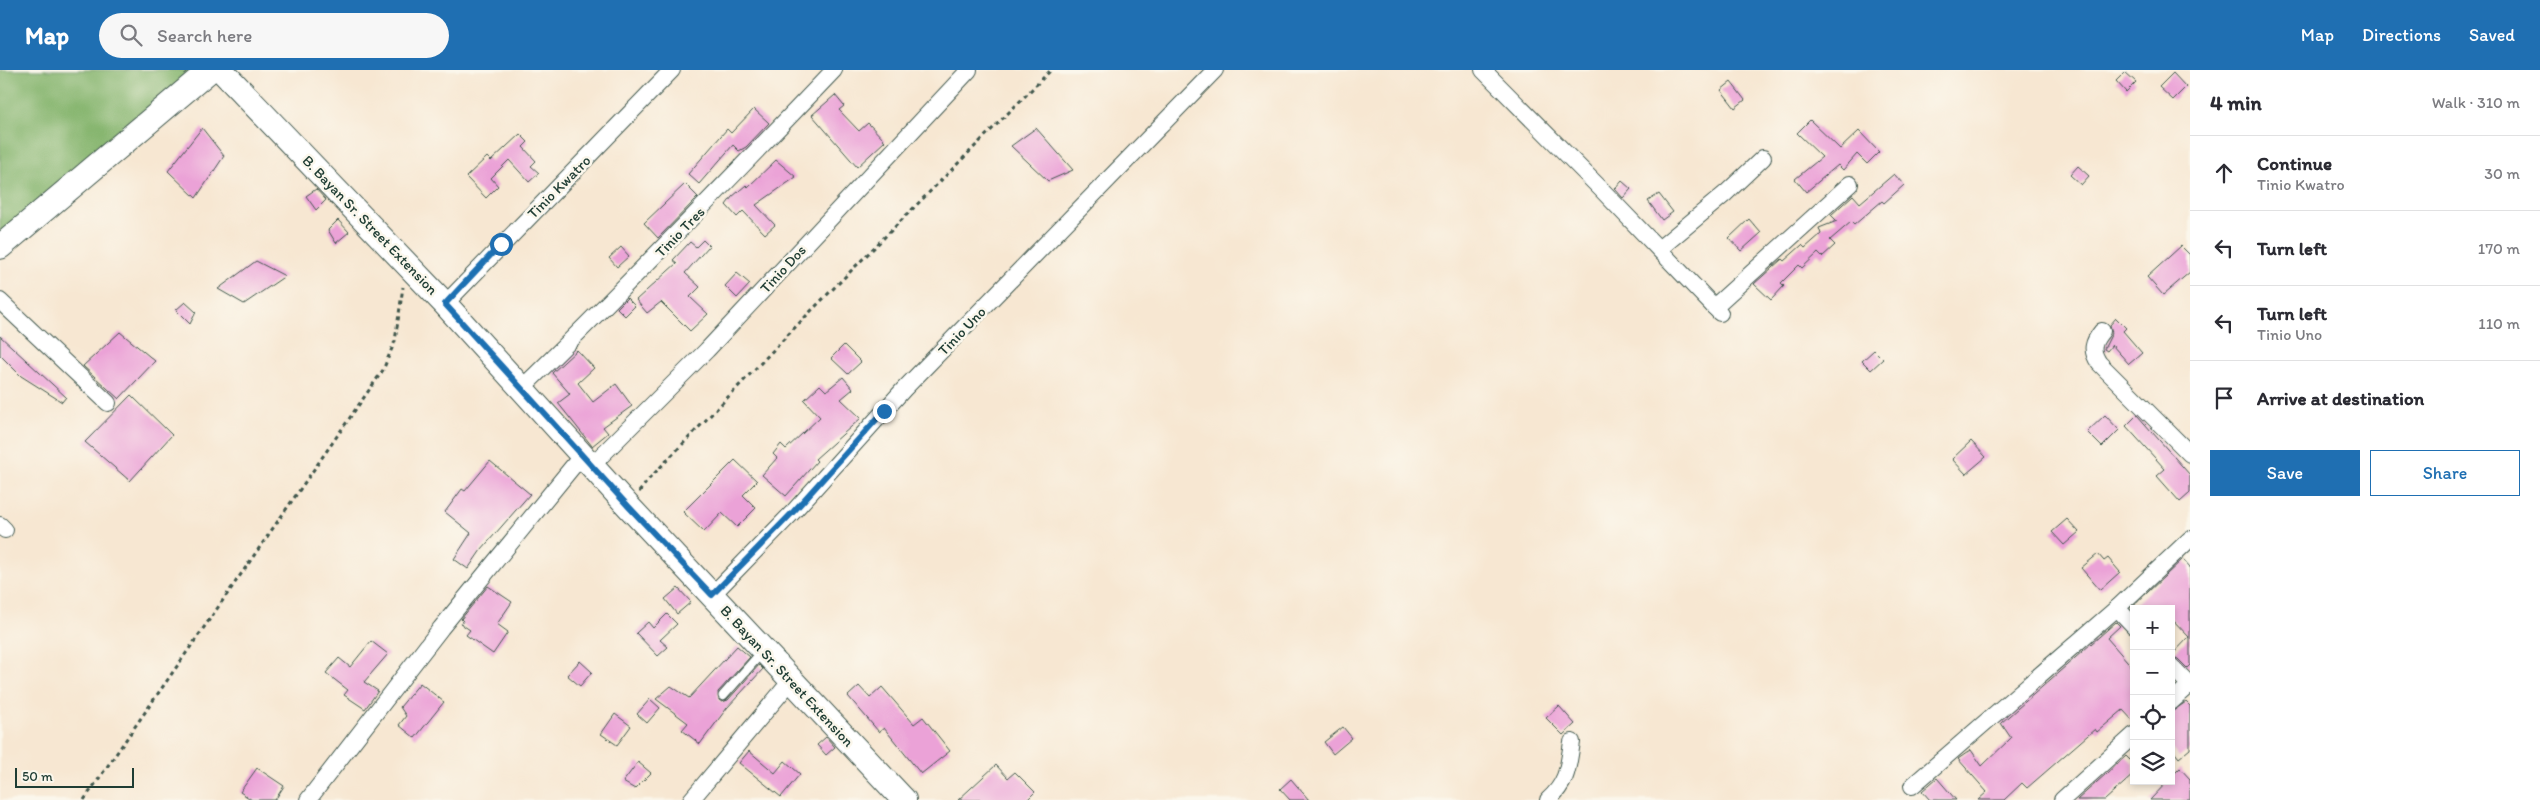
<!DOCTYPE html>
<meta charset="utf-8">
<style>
:root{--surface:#fff;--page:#f7f7f7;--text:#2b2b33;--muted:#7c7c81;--line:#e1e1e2;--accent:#1f6fb2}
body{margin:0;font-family:Itim,sans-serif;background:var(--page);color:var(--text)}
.controls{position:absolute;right:15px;bottom:15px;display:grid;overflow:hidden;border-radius:0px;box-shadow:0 2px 8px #0003}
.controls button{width:45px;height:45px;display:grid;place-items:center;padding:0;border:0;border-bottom:1px solid var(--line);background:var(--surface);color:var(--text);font:25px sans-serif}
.scale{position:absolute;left:15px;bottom:12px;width:119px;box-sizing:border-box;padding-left:5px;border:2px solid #1f3d34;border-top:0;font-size:14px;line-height:18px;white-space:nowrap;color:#1f3d34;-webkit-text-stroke:4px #fbf7ec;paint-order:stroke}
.stop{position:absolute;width:15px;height:15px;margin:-11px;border:4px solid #1f6fb2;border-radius:50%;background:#fff}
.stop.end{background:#1f6fb2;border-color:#fff;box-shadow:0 1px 5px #0008}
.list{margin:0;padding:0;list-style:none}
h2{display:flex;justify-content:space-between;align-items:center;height:65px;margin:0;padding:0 20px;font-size:21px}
h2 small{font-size:16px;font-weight:400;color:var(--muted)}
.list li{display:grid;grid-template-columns:32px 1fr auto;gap:15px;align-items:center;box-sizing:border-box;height:75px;padding:0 20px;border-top:1px solid var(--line)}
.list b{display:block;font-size:19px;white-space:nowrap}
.list p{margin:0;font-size:16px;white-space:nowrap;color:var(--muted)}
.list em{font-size:16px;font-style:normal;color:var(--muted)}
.actions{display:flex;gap:10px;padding:15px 20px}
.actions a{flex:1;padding:11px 0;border:1px solid var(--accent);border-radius:0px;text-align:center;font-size:18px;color:var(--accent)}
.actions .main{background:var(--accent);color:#fff}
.icon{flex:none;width:28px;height:28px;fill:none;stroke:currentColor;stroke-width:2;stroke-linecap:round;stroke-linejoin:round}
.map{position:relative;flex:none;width:2190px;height:730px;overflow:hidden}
header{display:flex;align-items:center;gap:30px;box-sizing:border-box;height:70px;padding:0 25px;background:var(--accent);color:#fff}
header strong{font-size:24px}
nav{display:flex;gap:28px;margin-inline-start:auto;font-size:18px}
.search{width:350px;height:45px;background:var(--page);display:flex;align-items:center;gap:12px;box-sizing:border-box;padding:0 18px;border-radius:28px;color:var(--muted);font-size:19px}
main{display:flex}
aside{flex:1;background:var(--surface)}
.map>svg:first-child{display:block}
</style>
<header>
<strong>Map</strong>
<div class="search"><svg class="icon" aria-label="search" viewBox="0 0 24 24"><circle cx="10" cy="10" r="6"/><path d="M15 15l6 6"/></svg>Search here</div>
<nav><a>Map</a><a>Directions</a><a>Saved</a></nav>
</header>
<main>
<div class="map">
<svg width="2190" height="730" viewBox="0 0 2190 730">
<rect width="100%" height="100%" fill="#fbf7ec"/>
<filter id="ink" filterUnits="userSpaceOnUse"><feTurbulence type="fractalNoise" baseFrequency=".02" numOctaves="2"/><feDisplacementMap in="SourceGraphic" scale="10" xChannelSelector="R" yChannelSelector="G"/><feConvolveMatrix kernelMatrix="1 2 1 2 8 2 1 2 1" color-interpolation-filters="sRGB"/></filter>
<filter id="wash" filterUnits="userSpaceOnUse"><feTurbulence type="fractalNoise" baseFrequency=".0096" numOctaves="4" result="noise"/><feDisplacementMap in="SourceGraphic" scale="20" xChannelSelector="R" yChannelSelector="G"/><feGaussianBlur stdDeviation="1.12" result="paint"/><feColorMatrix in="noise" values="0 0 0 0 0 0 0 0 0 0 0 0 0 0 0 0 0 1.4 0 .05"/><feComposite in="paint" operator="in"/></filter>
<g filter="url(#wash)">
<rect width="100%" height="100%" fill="#f7e7d2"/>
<!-- forest -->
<path fill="#87b66f" stroke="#537a52" d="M0 0H195L0 172Z"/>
<g id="blocks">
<!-- building -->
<g fill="#eba2d7">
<path d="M2125 2 2136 12 2126 22 2116 11Z"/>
<path d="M2173 3 2186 17 2173 30 2159 17Z"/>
<path d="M1731 12 1745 30 1735 38 1721 20Z"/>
<path d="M835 25 844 36 839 40 859 61 868 53 885 71 857 97 812 45Z"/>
<path d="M754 39 769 53 746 77 739 81 733 75 699 114 688 104 727 59 731 63Z"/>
<path d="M1810 50 1840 79 1859 61 1879 82 1867 94 1857 84 1843 100 1838 95 1806 122 1795 109 1822 87 1797 63Z"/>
<path d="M202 58 224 86 196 128 168 101Z"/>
<path d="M1036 58 1073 100 1048 111 1011 76Z"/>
<path d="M520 64 528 72 523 77 536 91 531 96 539 103 529 112 509 90 491 108 498 116 486 128 466 107 487 87 491 91Z"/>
<path d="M776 90 796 107 756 135 775 155 765 164 743 141 737 147 726 135 732 127 746 115 748 117Z"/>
<path d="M2078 96 2089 106 2081 115 2070 105Z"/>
<path d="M1894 104 1904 115 1884 133 1882 131 1854 155 1851 152 1830 170 1835 175 1822 187 1818 183 1802 198 1799 195 1781 213 1784 216 1771 230 1754 214 1782 189 1784 191 1802 175 1805 178 1821 164 1819 158 1837 151 1831 145 1853 125 1860 133Z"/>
<path d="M1622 111 1631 119 1623 128 1615 119Z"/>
<path d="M685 114 698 127 658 168 644 153Z"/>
<path d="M316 119 326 130 316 140 306 126Z"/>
<path d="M1659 124 1673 142 1662 150 1648 131Z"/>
<path d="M1749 149 1761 163 1741 181 1729 168Z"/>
<path d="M338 150 349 162 336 173 328 160Z"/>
<path d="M703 170 709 176 685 203 700 217 690 227 708 244 690 261 661 232 647 243 636 230 677 193 673 190 690 172 696 177Z"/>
<path d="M2181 176 2190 185V202L2163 225 2147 207Z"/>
<path d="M621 177 629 186 617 197 609 188Z"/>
<path d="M256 191 285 206 244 234 218 219Z"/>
<path d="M737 203 750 214 737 228 725 216Z"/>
<path d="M627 228 635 236 625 246 617 238Z"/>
<path d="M185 232 196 242 190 254 176 240Z"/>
<path d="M2116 248 2126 258 2123 261 2142 283 2129 294 2112 275 2107 281 2104 279 2112 263 2110 255Z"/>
<path d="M120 262 155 291 119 329 83 296Z"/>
<path d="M0 266 66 327 62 332 21 306 0 285Z"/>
<path d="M844 275 861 292 848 304 831 288Z"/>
<path d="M577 280 594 298 578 313 593 332 616 314 632 336 603 357 608 363 592 376 558 333 570 324 552 303Z"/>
<path d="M1874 280 1883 289 1871 300 1862 291Z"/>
<path d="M843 307 853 319 841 329 861 348 815 389 817 391 786 426 762 405 777 388 773 384 781 374 786 379 820 347 804 330 820 315 826 321Z"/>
<path d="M131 325 172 365 130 411 85 372Z"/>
<path d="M2105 345 2119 360 2102 377 2087 362Z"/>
<path d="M2137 345 2190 405V423L2180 432 2157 406 2165 399 2126 356Z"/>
<path d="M1971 371 1986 387 1966 404 1952 389Z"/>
<path d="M735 390 757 411 743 425 756 438 737 457 722 443 704 462 683 442Z"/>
<path d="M490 391 530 424 481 480 468 499 454 489 471 463 445 442 462 419 465 421Z"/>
<path d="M2067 449 2079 462 2064 475 2052 462Z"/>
<path d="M2098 484 2104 491 2108 488 2120 502 2100 520 2081 498Z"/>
<path d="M2183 489 2190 497V595L2187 598 2178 589 2171 586 2189 567 2171 548V539H2134V541L2131 538Z"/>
<path d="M488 516 512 532 497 554 508 562 493 584 466 565 470 560 461 554 463 551 461 549Z"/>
<path d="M678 518 691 532 677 544 665 529Z"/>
<path d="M667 544 677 554 660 570 668 577 658 586 636 563 648 552 653 558Z"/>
<path d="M2116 552 2120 556 2107 568 2134 599V652L2123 640 2097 662 2095 659 2027 718 2022 713 2004 730H1978L1987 722 1958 689 1971 680 1982 696 2011 668 2001 653Z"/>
<path d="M371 571 388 584 364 612 378 621 365 639 344 625 348 620 326 603 339 588 350 597Z"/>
<path d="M737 576 750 587 718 622 719 630 722 632 728 630 759 595 763 599 727 638 700 674 682 660 688 653 656 629 671 616 689 628Z"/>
<path d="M580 591 592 602 580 616 567 605Z"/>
<path d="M420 613 444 632 415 668 399 655 406 646 400 637Z"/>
<path d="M859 616 870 628 882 617 914 654 923 647 950 681 921 704 884 658 879 662 848 626Z"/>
<path d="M650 629 660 638 647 653 637 644Z"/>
<path d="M2186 632 2190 636V679L2179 688 2171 678V642Z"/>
<path d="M1559 636 1575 654 1563 665 1546 648Z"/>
<path d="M615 644 631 656 617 675 601 664Z"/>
<path d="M1343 657 1352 668 1333 684 1324 672Z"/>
<path d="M826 667 835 677 826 685 817 675Z"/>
<path d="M749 681 775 703 785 691 800 704 781 727 739 693Z"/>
<path d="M2126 686 2134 694V704L2105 730H2077Z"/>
<path d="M638 692 651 703 635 719 623 712Z"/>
<path d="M996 695 1008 708 1015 702 1035 722 1027 730H958Z"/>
<path d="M257 698 284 716 275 730H252L240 722Z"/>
<path d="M2180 698 2190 709V730H2150L2168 711H2171V707Z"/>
<path d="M1937 708 1956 730H1930L1922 721Z"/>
<path d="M1291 709 1309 730H1290L1280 719Z"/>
</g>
</g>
</g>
<g filter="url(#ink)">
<use href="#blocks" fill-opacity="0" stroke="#3f564c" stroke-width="1"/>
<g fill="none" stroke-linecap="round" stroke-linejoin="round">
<defs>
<path id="lane" d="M723 626 763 581"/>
<g id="street">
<path d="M1483 0 1600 118 1720 243"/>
<path d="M1659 179 1726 123 1763 88"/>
<path d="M0 231 108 333"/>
<path d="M445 234 672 0"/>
<path d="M1714 237 1850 114"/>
<path d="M2102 261C2093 272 2090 280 2099 293L2190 384"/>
<path d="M521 319C628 215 731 108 834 0"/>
<path d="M592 395 707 280 969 0"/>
<path d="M0 455 5 460"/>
<path d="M712 525 794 441 904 319 1215 0"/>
<path d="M2117 538 2134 556"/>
<path d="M2171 596 2190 615"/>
<path d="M2171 632 2190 615"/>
<path d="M1912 716 2117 538 2190 469"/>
<path d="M308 730 441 558 583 384"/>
<path d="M691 730 790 612"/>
<path d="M1548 730C1568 712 1568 697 1572 672"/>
<path d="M2062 730 2134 665"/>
</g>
<g id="secondary">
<path d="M221 0 445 234 629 437 904 730"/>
<path d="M0 177 210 0"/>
</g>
</defs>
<!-- lane casing -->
<use href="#lane" stroke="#3f564c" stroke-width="11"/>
<!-- street casing -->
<use href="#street" stroke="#3f564c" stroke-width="18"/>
<!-- secondary casing -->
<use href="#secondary" stroke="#3f564c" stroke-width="26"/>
<!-- path -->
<g stroke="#3f564c" stroke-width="3" stroke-dasharray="4 4" stroke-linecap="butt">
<path d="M639 422 649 409 809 243 1051 0"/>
<path d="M84 730 383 300 395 271 403 217"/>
</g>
<!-- lane -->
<use href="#lane" stroke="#fff" stroke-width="9"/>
<!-- street -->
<use href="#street" stroke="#fff" stroke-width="16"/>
<!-- secondary -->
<use href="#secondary" stroke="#fff" stroke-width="24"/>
</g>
</g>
<g fill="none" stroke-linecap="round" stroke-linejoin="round" filter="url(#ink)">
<!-- route -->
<path stroke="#1f6fb2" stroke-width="6" d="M501 174 445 234 629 437 712 525 794 441 884 341"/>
</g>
<g text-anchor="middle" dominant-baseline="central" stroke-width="5" stroke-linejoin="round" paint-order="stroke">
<!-- street labels -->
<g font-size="15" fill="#1f3d34" stroke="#fbf7ec">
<text transform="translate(559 117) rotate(-45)">Tinio Kwatro</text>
<text transform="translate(370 155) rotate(46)">B. Bayan Sr. Street Extension</text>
<text transform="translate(680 162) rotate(-46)">Tinio Tres</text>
<text transform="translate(783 199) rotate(-47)">Tinio Dos</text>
<text transform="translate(962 261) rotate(-46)">Tinio Uno</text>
<text transform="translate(787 606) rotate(47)">B. Bayan Sr. Street Extension</text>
</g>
</g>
</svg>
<div class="controls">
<button>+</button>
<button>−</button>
<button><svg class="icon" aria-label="locate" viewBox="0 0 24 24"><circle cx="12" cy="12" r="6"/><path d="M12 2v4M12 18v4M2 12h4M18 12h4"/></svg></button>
<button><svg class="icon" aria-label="layers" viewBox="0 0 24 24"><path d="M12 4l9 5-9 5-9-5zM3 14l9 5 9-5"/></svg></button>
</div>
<div class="scale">50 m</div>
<div class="stop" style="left:501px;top:174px"></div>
<div class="stop end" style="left:884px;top:341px"></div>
</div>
<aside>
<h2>4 min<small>Walk · 310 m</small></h2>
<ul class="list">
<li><svg class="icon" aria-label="ahead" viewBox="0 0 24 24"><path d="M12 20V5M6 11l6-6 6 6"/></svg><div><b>Continue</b><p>Tinio Kwatro</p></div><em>30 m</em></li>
<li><svg class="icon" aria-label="left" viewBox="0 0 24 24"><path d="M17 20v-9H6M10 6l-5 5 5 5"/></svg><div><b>Turn left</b></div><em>170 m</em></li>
<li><svg class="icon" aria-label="left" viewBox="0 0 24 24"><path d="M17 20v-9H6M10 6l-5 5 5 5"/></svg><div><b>Turn left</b><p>Tinio Uno</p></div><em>110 m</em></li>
<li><svg class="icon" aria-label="arrive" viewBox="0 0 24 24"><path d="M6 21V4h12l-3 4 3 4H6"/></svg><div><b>Arrive at destination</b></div></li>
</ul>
<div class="actions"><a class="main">Save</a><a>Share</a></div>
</aside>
</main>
